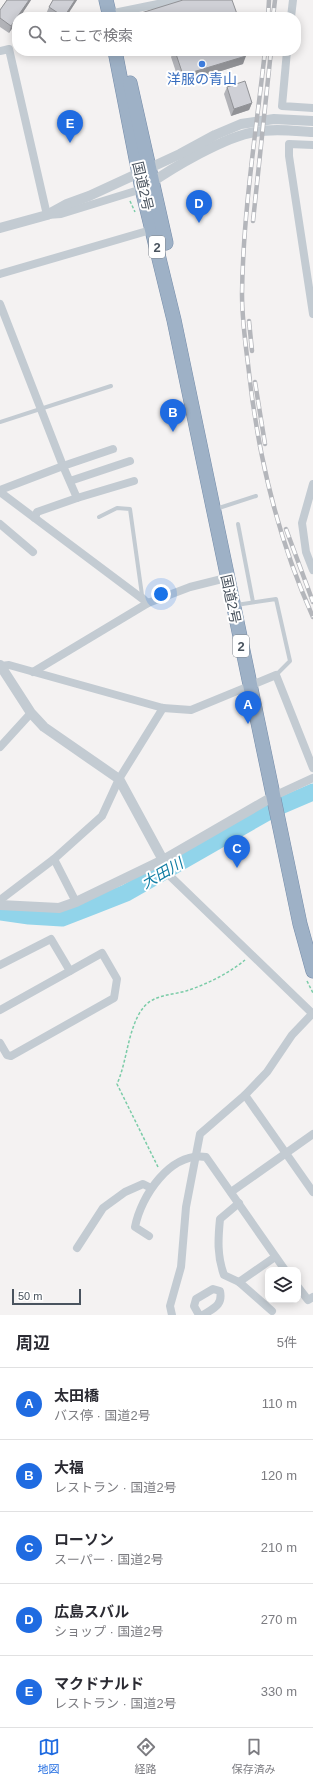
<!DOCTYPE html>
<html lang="ja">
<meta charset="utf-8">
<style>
:root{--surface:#fff;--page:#f2f2f3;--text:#2b2b33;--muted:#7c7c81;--line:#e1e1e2;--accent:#1f6be1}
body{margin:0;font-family:Helvetica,"Noto Sans JP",sans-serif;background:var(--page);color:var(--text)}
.controls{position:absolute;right:12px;bottom:12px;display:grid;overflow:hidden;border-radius:8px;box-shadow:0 2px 10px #0003}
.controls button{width:36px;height:36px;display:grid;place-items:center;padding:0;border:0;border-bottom:1px solid var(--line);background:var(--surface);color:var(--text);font:20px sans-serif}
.scale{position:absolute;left:12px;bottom:10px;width:69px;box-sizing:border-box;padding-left:4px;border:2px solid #4a545f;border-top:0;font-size:11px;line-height:14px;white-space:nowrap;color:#4a545f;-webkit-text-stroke:3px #fff;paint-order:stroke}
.you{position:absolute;left:161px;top:594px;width:14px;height:14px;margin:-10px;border:3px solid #fff;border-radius:50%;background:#1a73e8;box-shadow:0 0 0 6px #1a73e833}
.badge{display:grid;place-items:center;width:26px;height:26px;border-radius:50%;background:var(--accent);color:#fff;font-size:13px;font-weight:700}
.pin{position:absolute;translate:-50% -33px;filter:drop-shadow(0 1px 2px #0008)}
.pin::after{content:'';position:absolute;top:21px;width:14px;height:12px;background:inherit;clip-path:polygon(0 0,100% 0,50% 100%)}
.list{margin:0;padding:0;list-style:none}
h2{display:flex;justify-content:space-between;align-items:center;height:52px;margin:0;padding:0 16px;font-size:17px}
h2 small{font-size:13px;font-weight:400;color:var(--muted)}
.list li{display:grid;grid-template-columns:26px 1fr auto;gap:12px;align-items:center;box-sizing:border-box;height:72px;padding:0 16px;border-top:1px solid var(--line)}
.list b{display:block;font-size:15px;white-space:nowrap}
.list p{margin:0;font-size:13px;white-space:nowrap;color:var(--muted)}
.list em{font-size:13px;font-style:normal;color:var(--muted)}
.icon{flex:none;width:22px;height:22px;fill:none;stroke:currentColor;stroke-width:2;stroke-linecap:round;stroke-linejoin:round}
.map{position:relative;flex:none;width:313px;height:1315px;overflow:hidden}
.search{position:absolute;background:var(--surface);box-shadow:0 2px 10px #0003;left:12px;right:12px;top:12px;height:44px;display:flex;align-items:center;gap:10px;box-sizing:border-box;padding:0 14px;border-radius:16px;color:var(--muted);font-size:15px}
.sheet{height:412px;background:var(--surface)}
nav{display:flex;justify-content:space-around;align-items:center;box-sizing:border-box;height:56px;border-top:1px solid var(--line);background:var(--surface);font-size:11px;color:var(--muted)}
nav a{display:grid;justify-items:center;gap:2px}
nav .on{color:var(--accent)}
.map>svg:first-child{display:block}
</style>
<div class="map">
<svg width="313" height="1315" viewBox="0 0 313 1315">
<rect width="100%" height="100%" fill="#f4f2f2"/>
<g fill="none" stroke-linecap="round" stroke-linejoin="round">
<!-- river -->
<path stroke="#91d4ea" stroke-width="17" d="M0 912 29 916 62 918 93 906 126 893 271 810 313 792"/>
<defs>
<g id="trunk">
<path d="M106 0 110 17"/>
<path d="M115 51 142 189 174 320 300 924 313 971"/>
<path d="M130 83 166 243"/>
</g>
</defs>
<!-- trunk casing -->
<use href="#trunk" stroke="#768daa" stroke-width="15"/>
<!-- path -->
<g stroke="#7bcca8" stroke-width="1.5" stroke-dasharray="3 2" stroke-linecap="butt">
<path d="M130 201 135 212"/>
<path d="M307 981 313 993"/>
<path d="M158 1167 117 1084C127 1061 127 1036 139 1014 151 992 171 997 192 989 211 982 229 973 245 960"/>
</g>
<!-- service -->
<g stroke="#c3cbd2" stroke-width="4">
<path d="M0 422 111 386"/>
<path d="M216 509 256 496"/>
<path d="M99 517 117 508 130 509 142 595 145 598"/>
<path d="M238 524 253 602"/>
<path d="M236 605 276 599 290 661 276 675"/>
</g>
<!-- minor -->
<g stroke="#c3cbd2" stroke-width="8">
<path d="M109 14 177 0"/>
<path d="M291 17 293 0"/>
<path d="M0 51 9 49 47 215 61 214 142 189"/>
<path d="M287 51 282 106 313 108"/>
<path d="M313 145 289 144V156L313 314"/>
<path d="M0 274 154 229"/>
<path d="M0 304 63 466 0 490"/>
<path d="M70 481 130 461"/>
<path d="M313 484 302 523 306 552 313 570"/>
<path d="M0 492 148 603"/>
<path d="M77 498 134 481"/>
<path d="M35 518 37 512 77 498 63 466 113 449"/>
<path d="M0 524 33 552"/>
<path d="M1 666 9 665 163 708 191 710 276 675 313 768"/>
<path d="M33 672 148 603 190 587 226 578"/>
<path d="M0 747 31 713"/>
<path d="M274 796 313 778"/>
<path d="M54 859 76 902"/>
<path d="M163 860 171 877 312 1013"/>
<path d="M0 900 54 859 102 816 119 779 163 708"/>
<path d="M0 965 51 939 70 971 102 953 117 979 114 998 11 1056 7 1055 0 1043"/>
<path d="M0 1010 70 971"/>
<path d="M245 1095 313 1192"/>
<path d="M231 1192 313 1134"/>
<path d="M239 1203 220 1219C218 1239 217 1256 224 1275L239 1282 272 1311"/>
<path d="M149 1236 135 1227C141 1196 170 1152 206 1157L285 1270"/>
<path d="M77 1248 103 1208 125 1192 143 1184 151 1188"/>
<path d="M239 1282 275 1257"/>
<path d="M298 1287 308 1300 313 1297"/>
<path d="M172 1315 170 1306 181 1267 186 1207 200 1134 245 1095 267 1072 292 1035 313 1013"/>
<path d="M199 1315 194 1306 196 1299 213 1289 220 1291C223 1305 214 1308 203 1315"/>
</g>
<!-- tertiary -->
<g stroke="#c3cbd2" stroke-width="10">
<path d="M148 185C172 168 226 136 255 132 274 128 294 131 313 132"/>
<path d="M0 228 47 215 67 204 89 196 180 154 215 135 241 124 274 119 313 121"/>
<path d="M0 665 31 713 44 727 119 779 163 860"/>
<path d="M0 905 59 908 76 902 163 860 274 796"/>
</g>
<!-- trunk -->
<use href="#trunk" stroke="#9eb1c6" stroke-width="14"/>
<defs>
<g id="rail">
<path d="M268 17 269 0"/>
<path d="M273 17 275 0"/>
<path d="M265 51C256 132 243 213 242 294 242 318 245 341 248 364 257 451 277 537 313 617"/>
<path d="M253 221 271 51"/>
<path d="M249 321 252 351"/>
<path d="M255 382 265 444"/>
<path d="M286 529 313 602"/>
</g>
</defs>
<!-- rail casing -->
<use href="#rail" stroke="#b4b6bb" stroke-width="4.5"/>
<!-- rail -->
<use href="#rail" stroke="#fff" stroke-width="3" stroke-dasharray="9" stroke-linecap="butt"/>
</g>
<!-- wall -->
<g fill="#b2b3b8">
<path d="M7 0H31L9 33 0 27V10Z"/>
<path d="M53 0H77L66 17H51L46 14 49 7Z"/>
<path d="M174 51H245L243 64 180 84 171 57Z"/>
<path d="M227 87 252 103 249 110 231 116 224 94Z"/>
</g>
<!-- shaded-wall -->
<g fill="#919296">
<path d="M29 0H31L20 17H17Z"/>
<path d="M75 0H77L66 17H64Z"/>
<path d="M237 14 236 17H228Z"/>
<path d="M17 18V21L9 33 11 26Z"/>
<path d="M246 56 243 64 180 84 183 75Z"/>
<path d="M252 103 249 110 231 116 234 109Z"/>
</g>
<!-- building -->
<g fill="#cfd0d6" stroke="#919296">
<path d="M7 0H29L11 26 0 18V10Z"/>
<path d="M53 0H75L64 17 49 7Z"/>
<path d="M183 0H232L237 14 228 17H143L141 13Z"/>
<path d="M175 51H245L246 56 183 75Z"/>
<path d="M245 81 252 103 234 109 227 87Z"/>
</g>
<!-- markers -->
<circle fill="#3f7fe0" stroke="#fff" stroke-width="1.5" cx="202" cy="64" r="4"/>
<g text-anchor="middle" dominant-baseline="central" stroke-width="4" stroke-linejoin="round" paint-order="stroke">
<!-- shield labels -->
<g fill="#fff" stroke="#80878f" stroke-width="1">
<rect x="149" y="236" width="16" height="22" rx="3"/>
<rect x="233" y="635" width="16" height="22" rx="3"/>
</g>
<g font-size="13" font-weight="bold" fill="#4a545f">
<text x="157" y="247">2</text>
<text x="241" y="646">2</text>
</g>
<!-- shop labels -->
<g font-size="14" fill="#366cbe" stroke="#fff">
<text x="202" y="79">洋服の青山</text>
</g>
<!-- street labels -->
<g font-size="14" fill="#4a545f" stroke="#fff">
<text transform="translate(143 186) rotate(77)">国道2号</text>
<text transform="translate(231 599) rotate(78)">国道2号</text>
</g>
<!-- water labels -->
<g font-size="15" font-style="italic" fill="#117da3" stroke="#fff">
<text transform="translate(162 873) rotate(-30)">大田川</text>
</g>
</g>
</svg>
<div class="controls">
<button><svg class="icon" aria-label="layers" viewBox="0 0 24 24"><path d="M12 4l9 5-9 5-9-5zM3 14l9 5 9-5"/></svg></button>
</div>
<div class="scale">50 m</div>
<div class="you"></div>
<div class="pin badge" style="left:248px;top:724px">A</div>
<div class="pin badge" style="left:173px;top:432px">B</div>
<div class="pin badge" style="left:237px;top:868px">C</div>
<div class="pin badge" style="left:199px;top:223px">D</div>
<div class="pin badge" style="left:70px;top:143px">E</div>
<div class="search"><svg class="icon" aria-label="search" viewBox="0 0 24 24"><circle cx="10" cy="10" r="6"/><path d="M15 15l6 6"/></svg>ここで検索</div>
</div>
<section class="sheet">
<h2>周辺<small>5件</small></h2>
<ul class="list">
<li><span class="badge">A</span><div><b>太田橋</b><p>バス停 · 国道2号</p></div><em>110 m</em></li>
<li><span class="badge">B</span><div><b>大福</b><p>レストラン · 国道2号</p></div><em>120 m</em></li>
<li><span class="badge">C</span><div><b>ローソン</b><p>スーパー · 国道2号</p></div><em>210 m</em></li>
<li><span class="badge">D</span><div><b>広島スバル</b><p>ショップ · 国道2号</p></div><em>270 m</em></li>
<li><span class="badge">E</span><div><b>マクドナルド</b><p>レストラン · 国道2号</p></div><em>330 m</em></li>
</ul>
</section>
<nav>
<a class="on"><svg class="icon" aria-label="map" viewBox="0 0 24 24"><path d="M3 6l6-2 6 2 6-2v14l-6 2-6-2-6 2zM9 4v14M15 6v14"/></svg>地図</a>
<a><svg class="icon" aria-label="directions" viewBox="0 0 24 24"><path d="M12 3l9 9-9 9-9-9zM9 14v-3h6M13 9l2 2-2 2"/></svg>経路</a>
<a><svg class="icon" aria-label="saved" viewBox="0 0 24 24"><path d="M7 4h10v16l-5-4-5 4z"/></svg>保存済み</a>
</nav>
